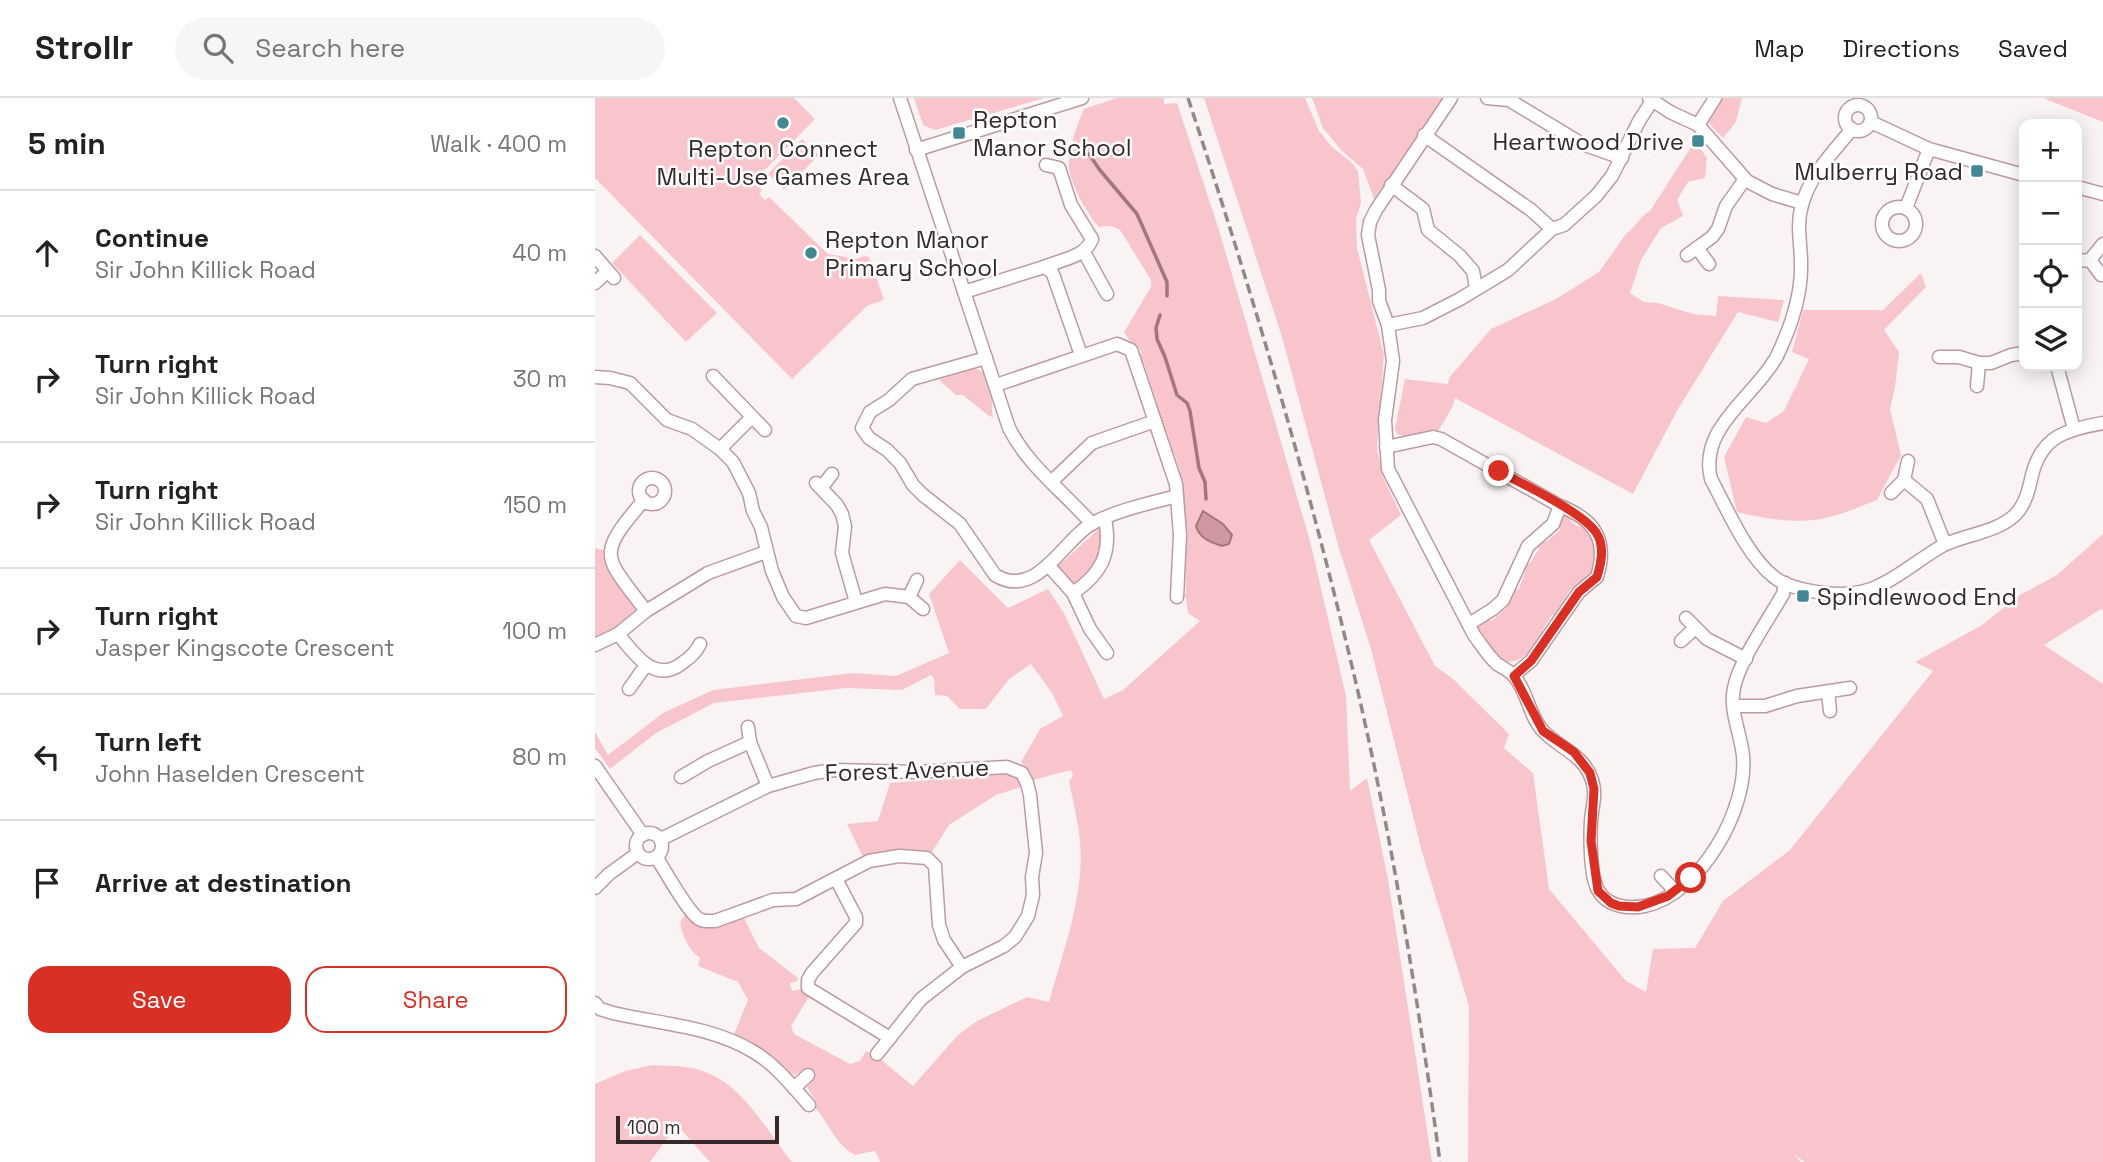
<!DOCTYPE html>
<meta charset="utf-8">
<style>
:root{--surface:#fff;--page:#f6f6f6;--text:#222;--muted:#767676;--line:#e0e0e0;--accent:#d93025}
body{margin:0;font-family:"Space Grotesk",sans-serif;background:var(--page);color:var(--text)}
.controls{position:absolute;right:21px;top:21px;display:grid;overflow:hidden;border-radius:14px;box-shadow:0 4px 18px #0003}
.controls button{width:63px;height:63px;display:grid;place-items:center;padding:0;border:0;border-bottom:2px solid var(--line);background:var(--surface);color:var(--text);font:35px sans-serif}
.scale{position:absolute;left:21px;bottom:18px;width:163px;box-sizing:border-box;padding-left:7px;border:4px solid #36292b;border-top:0;font-size:19px;line-height:24px;white-space:nowrap;color:#36292b;-webkit-text-stroke:5px #fff;paint-order:stroke}
.stop{position:absolute;width:21px;height:21px;margin:-16px;border:5px solid #d93025;border-radius:50%;background:#fff}
.stop.end{background:#d93025;border-color:#fff;box-shadow:0 2px 7px #0008}
.list{margin:0;padding:0;list-style:none}
h2{display:flex;justify-content:space-between;align-items:center;height:91px;margin:0;padding:0 28px;font-size:30px}
h2 small{font-size:23px;font-weight:400;color:var(--muted)}
.list li{display:grid;grid-template-columns:46px 1fr auto;gap:21px;align-items:center;box-sizing:border-box;height:126px;padding:0 28px;border-top:2px solid var(--line)}
.list b{display:block;font-size:26px;white-space:nowrap}
.list p{margin:0;font-size:23px;white-space:nowrap;color:var(--muted)}
.list em{font-size:23px;font-style:normal;color:var(--muted)}
.actions{display:flex;gap:14px;padding:21px 28px}
.actions a{flex:1;padding:16px 0;border:2px solid var(--accent);border-radius:21px;text-align:center;font-size:24px;color:var(--accent)}
.actions .main{background:var(--accent);color:#fff}
.icon{flex:none;width:38px;height:38px;fill:none;stroke:currentColor;stroke-width:2;stroke-linecap:round;stroke-linejoin:round}
.map{position:relative;flex:none;width:1508px;height:1064px;overflow:hidden}
header{display:flex;align-items:center;gap:42px;box-sizing:border-box;height:98px;padding:0 35px;background:var(--surface);border-bottom:2px solid var(--line)}
header strong{font-size:33px}
nav{display:flex;gap:38px;margin-inline-start:auto;font-size:24px}
.search{width:490px;height:63px;background:var(--page);display:flex;align-items:center;gap:18px;box-sizing:border-box;padding:0 24px;border-radius:38px;color:var(--muted);font-size:26px}
main{display:flex}
aside{flex:1;background:var(--surface)}
.map>svg:first-child{display:block}
</style>
<header>
<strong>Strollr</strong>
<div class="search"><svg class="icon" aria-label="search" viewBox="0 0 24 24"><circle cx="10" cy="10" r="6"/><path d="M15 15l6 6"/></svg>Search here</div>
<nav><a>Map</a><a>Directions</a><a>Saved</a></nav>
</header>
<main>
<aside>
<h2>5 min<small>Walk · 400 m</small></h2>
<ul class="list">
<li><svg class="icon" aria-label="ahead" viewBox="0 0 24 24"><path d="M12 20V5M6 11l6-6 6 6"/></svg><div><b>Continue</b><p>Sir John Killick Road</p></div><em>40 m</em></li>
<li><svg class="icon" aria-label="right" viewBox="0 0 24 24"><path d="M7 20v-9h11M14 6l5 5-5 5"/></svg><div><b>Turn right</b><p>Sir John Killick Road</p></div><em>30 m</em></li>
<li><svg class="icon" aria-label="right" viewBox="0 0 24 24"><path d="M7 20v-9h11M14 6l5 5-5 5"/></svg><div><b>Turn right</b><p>Sir John Killick Road</p></div><em>150 m</em></li>
<li><svg class="icon" aria-label="right" viewBox="0 0 24 24"><path d="M7 20v-9h11M14 6l5 5-5 5"/></svg><div><b>Turn right</b><p>Jasper Kingscote Crescent</p></div><em>100 m</em></li>
<li><svg class="icon" aria-label="left" viewBox="0 0 24 24"><path d="M17 20v-9H6M10 6l-5 5 5 5"/></svg><div><b>Turn left</b><p>John Haselden Crescent</p></div><em>80 m</em></li>
<li><svg class="icon" aria-label="arrive" viewBox="0 0 24 24"><path d="M6 21V4h12l-3 4 3 4H6"/></svg><div><b>Arrive at destination</b></div></li>
</ul>
<div class="actions"><a class="main">Save</a><a>Share</a></div>
</aside>
<div class="map">
<svg width="1508" height="1064" viewBox="0 0 1508 1064">
<rect width="100%" height="100%" fill="#faf3f4"/>
<!-- green -->
<g fill="#f9c5cd">
<path d="M0 0H199L220 21 158 84 167 92 164 96 170 102 174 99 233 156 262 161 269 158 274 159 289 202 272 208 197 281 0 80Z"/>
<path d="M319 0H449L340 32 328 27Z"/>
<path d="M522 0H569V6L582 5 624 132 715 443 751 598 755 693 772 680 793 781 837 1064H285L282 1056 279 1053 260 1057C239 1045 234 1025 219 1008L222 1005 212 989 219 981 210 971 200 977 196 976 160 947 139 936 153 902 143 884 103 868 105 860C94 853 87 837 85 824L90 817C108 838 127 828 148 818L164 850 203 880V883L195 885 197 893 206 891 215 897 196 928 199 936 255 966 265 963 271 953 285 961 318 988 363 937 382 923 432 899 454 904C468 853 490 797 485 743 483 723 478 703 474 683L478 678 476 672 438 682 434 673 426 664 445 631 468 618 457 595 436 566 414 581 391 611H365L352 598 340 597 339 581 336 577 307 592 251 590 119 605 61 635 15 671 0 650V634L13 657 68 615 118 592 258 575 301 578 354 555 334 496 365 462 413 510 453 491 469 515 509 601 528 592 605 523 593 515 591 500 588 497 591 496 588 396 582 374 585 373 579 355 575 353 577 352 572 334H569L561 314 564 312 549 266 546 267 543 256 547 255 541 246 538 248 529 234 556 189V182L525 132 516 128 504 129C492 116 472 81 474 64 475 46 482 27 489 11Z"/>
<path d="M609 0H710L724 33 736 48 756 64 763 73 766 105 761 121 762 150 789 257 782 349 788 379 806 417 774 442 840 568 857 580 914 636 909 650 938 675 954 791 1031 883 1051 894 1058 851 1100 850 1128 803 1195 752 1338 573 1320 564 1387 527 1425 497 1462 477 1508 436V512L1506 511 1449 547 1508 586V1064H1210L1198 1056 1206 1064H873L874 908 827 754 776 551 743 447 687 239Z"/>
<path d="M717 0H849L779 101 768 71 747 53 728 30Z"/>
<path d="M1125 0H1147L1141 24 1128 40 1111 22Z"/>
<path d="M1448 0H1508V24Z"/>
<path d="M207 41 224 57 189 92 173 76Z"/>
<path d="M1100 43 1112 60 1110 80 1093 84 1082 102 1088 118 1066 130 1046 162 1035 195 1049 204 1063 205 1098 216 1121 218 1123 198 1189 202 1183 224 1143 214 1083 311 1038 396 860 300 858 308 842 335 813 339 802 336 800 331 810 281 853 286 854 280 896 231 961 201 1004 174 1031 136C1041 129 1044 119 1055 113Z"/>
<path d="M45 137 122 215 91 244 17 165Z"/>
<path d="M1326 175 1331 189 1289 232 1304 254 1300 289 1295 311 1306 357 1282 402C1266 408 1251 415 1235 419 1205 427 1171 421 1142 414L1129 359 1151 319 1171 325 1189 313 1214 261 1197 254 1208 212H1288Z"/>
<path d="M380 270 388 274C391 282 395 292 397 302 398 308 396 312 398 319L394 318 368 297H361L344 282Z"/>
<path d="M968 417H975L976 423 982 428 992 430 1000 444 996 477C985 486 969 491 970 507L961 518 957 517 947 533 948 537C937 553 928 565 907 564L883 537V527L893 521 897 523 911 510 910 505 918 492 924 491 930 474 927 469 928 466H934L944 451 943 445 946 442 951 444 965 432 963 425Z"/>
<path d="M506 429 505 458 498 474 476 488 462 469Z"/>
<path d="M0 450 8 452C9 478 31 490 40 512V515L13 535 0 540Z"/>
<path d="M412 674 424 681 429 688 401 697 354 727 337 754C312 749 292 751 268 759L252 726 283 723 295 685 396 677 400 675Z"/>
<path d="M57 967C68 968 79 967 90 969 143 975 167 1027 197 1064H115L82 1027 55 1064H0V986L30 973Z"/>
</g>
<!-- water -->
<path fill="#cf97a0" stroke="#a1767d" stroke-width="2" d="M608 413 628 426 637 437 634 446 627 448C615 444 604 440 601 428Z"/>
<g fill="none" stroke-linecap="round" stroke-linejoin="round">
<!-- stream -->
<g stroke="#a1767d" stroke-width="3.5">
<path d="M494 56 504 71 542 116 572 184V198"/>
<path d="M565 217 561 230 562 241 570 259 582 297 592 305 595 313 604 370 610 384 611 401"/>
</g>
<defs>
<g id="street">
<path d="M305 0 414 330C433 368 469 394 497 426"/>
<path d="M856 0 781 112 775 124 773 137 784 192V203L793 227 798 263 790 322 793 371 879 537C886 546 893 558 902 566 908 570 915 573 919 578 933 594 934 619 949 634 966 651 989 657 997 682 1002 696 997 709 996 723 995 739 995 778 1003 792 1012 809 1033 811 1050 808 1105 796 1153 712 1148 658 1146 636 1134 612 1139 590 1144 563 1174 521 1188 496L1190 485"/>
<path d="M892 0 914 2 987 46 1027 60"/>
<path d="M1054 0 1075 14 1103 27 1152 83 1177 96 1207 105"/>
<circle cx="1263" cy="20" r="13"/>
<path d="M1276 24 1334 51 1429 77"/>
<path d="M1103 27 1120 0"/>
<path d="M1257 31C1238 54 1215 77 1207 107 1201 127 1206 145 1206 165 1207 197 1196 229 1182 258 1161 298 1103 329 1116 381 1132 411 1152 458 1179 479 1191 489 1213 493 1229 495 1245 497 1265 496 1281 489 1305 479 1325 460 1349 447 1371 436 1402 435 1421 416 1431 405 1434 391 1437 377 1447 337 1472 332 1508 325"/>
<path d="M829 37 936 112 957 131"/>
<path d="M321 52 487 0"/>
<path d="M796 87 828 111 833 132 865 158 878 173 881 190"/>
<path d="M1482 89 1508 96"/>
<circle cx="1304" cy="126" r="17"/>
<path d="M1311 110 1334 51"/>
<path d="M1102 150 1114 166"/>
<path d="M489 154 512 196"/>
<path d="M1092 157 1117 139 1123 131 1131 108 1150 81"/>
<path d="M0 158 19 180"/>
<path d="M1495 162 1506 177"/>
<path d="M1482 163 1495 162 1508 146"/>
<path d="M449 169C465 162 491 159 497 141L476 107 464 70 451 67"/>
<path d="M0 185 13 173"/>
<path d="M369 194 449 169 457 174 459 179 486 257"/>
<path d="M793 227 828 220 865 201 913 172 957 131 969 127 1001 98 1017 78 1044 23 1057 3"/>
<path d="M1344 259H1364L1384 265H1396L1416 257 1429 255"/>
<path d="M391 260 317 281 294 302 275 314 267 330 274 340 292 352 305 365 318 387 328 397 365 426 400 477C442 503 469 440 498 425 523 412 555 405 582 398"/>
<path d="M1462 268 1479 331"/>
<path d="M118 278 170 332"/>
<path d="M0 279 15 280 35 285 72 322 97 331 125 351 138 364 154 395 158 413 166 429 177 473 188 499 201 518 211 520 290 496 314 499 328 511"/>
<path d="M401 287 522 246 536 252 581 386 585 437 582 499"/>
<path d="M1382 288 1384 265"/>
<path d="M791 349 838 339 846 341 965 408"/>
<path d="M125 351 157 319"/>
<circle cx="57" cy="393" r="13"/>
<path d="M1309 382 1332 401 1350 446"/>
<path d="M456 384 497 345 560 323"/>
<path d="M221 385 242 407 247 416 250 428 247 455 261 504"/>
<path d="M226 390 237 376"/>
<path d="M1296 395 1309 382 1313 363"/>
<path d="M49 402C0 459 9 457 51 513"/>
<path d="M453 467 478 495 495 531 512 555"/>
<path d="M478 495C506 476 517 456 510 421"/>
<path d="M314 499 322 482"/>
<path d="M1091 520 1112 541 1151 561"/>
<path d="M874 526 898 511 908 502 933 448 958 426 965 408C1001 422 1013 443 1002 479L984 494 936 563 919 577"/>
<path d="M23 536C39 555 59 586 86 566 94 560 101 555 105 546"/>
<path d="M1086 543 1100 530"/>
<path d="M0 547 23 536 51 513 113 475 171 454"/>
<path d="M34 591 51 567"/>
<path d="M1233 594 1235 613"/>
<path d="M1139 608H1170L1202 598 1255 590"/>
<path d="M153 629 155 644 173 688"/>
<path d="M0 668 48 737"/>
<path d="M86 679 113 663 155 644"/>
<circle cx="54" cy="748" r="13"/>
<path d="M66 741 173 688 219 675 239 672 321 674 412 669 427 675 432 685 435 697 441 755 437 779 438 797 433 818 420 839 409 848 367 869 326 901 282 956"/>
<path d="M62 760C70 773 93 814 104 821 109 824 115 823 120 823L178 802 201 801 274 763 304 758 332 760 340 768 344 827 349 842 367 869"/>
<path d="M1066 778 1080 793"/>
<path d="M241 781 261 819V825L217 875 213 882V890L295 940"/>
<path d="M0 790 14 776 43 755"/>
<path d="M0 905 5 911 18 915C65 926 117 928 159 954 181 967 197 988 214 1007"/>
<path d="M199 990 213 977"/>
</g>
</defs>
<!-- street casing -->
<use href="#street" stroke="#bc9ba0" stroke-width="15"/>
<!-- street -->
<use href="#street" stroke="#fff" stroke-width="12"/>
<!-- rail -->
<path stroke="#928789" stroke-width="3.5" stroke-dasharray="10 5" stroke-linecap="butt" d="M593 0C654 185 710 371 755 560 795 726 822 895 845 1064"/>
</g>
<g fill="none" stroke-linecap="round" stroke-linejoin="round">
<!-- route -->
<path stroke="#d93025" stroke-width="9" d="M904 373C927 386 990 415 1002 436 1010 449 1006 466 1002 479L984 494 936 563 919 578 948 633 979 654 995 675 999 691 996 743 1003 793 1016 805 1024 808 1043 809 1073 798 1096 780"/>
</g>
<!-- markers -->
<g fill="#428793" stroke="#fff" stroke-width="2.5">
<circle cx="188" cy="25" r="7"/>
<rect x="357" y="28" width="14" height="14" rx="3.5"/>
<rect x="1096" y="36" width="14" height="14" rx="3.5"/>
<rect x="1375" y="66" width="14" height="14" rx="3.5"/>
<circle cx="216" cy="155" r="7"/>
<rect x="1201" y="491" width="14" height="14" rx="3.5"/>
</g>
<g text-anchor="middle" dominant-baseline="central" stroke-width="5" stroke-linejoin="round" paint-order="stroke">
<!-- poi labels -->
<g font-size="24" fill="#36292b" stroke="#fff" text-anchor="start">
<text x="378" y="21">Repton<tspan x="378" dy="28">Manor School</tspan></text>
<text x="1089" y="43" text-anchor="end">Heartwood Drive</text>
<text x="188" y="50" text-anchor="middle">Repton Connect<tspan x="188" dy="28">Multi-Use Games Area</tspan></text>
<text x="1368" y="73" text-anchor="end">Mulberry Road</text>
<text x="230" y="141">Repton Manor<tspan x="230" dy="28">Primary School</tspan></text>
<text x="1222" y="498">Spindlewood End</text>
</g>
<!-- street labels -->
<g font-size="24" fill="#36292b" stroke="#fff">
<text transform="translate(312 672) rotate(-2)">Forest Avenue</text>
</g>
</g>
</svg>
<div class="controls">
<button>+</button>
<button>−</button>
<button><svg class="icon" aria-label="locate" viewBox="0 0 24 24"><circle cx="12" cy="12" r="6"/><path d="M12 2v4M12 18v4M2 12h4M18 12h4"/></svg></button>
<button><svg class="icon" aria-label="layers" viewBox="0 0 24 24"><path d="M12 4l9 5-9 5-9-5zM3 14l9 5 9-5"/></svg></button>
</div>
<div class="scale">100 m</div>
<div class="stop" style="left:1096px;top:780px"></div>
<div class="stop end" style="left:904px;top:373px"></div>
</div>
</main>
